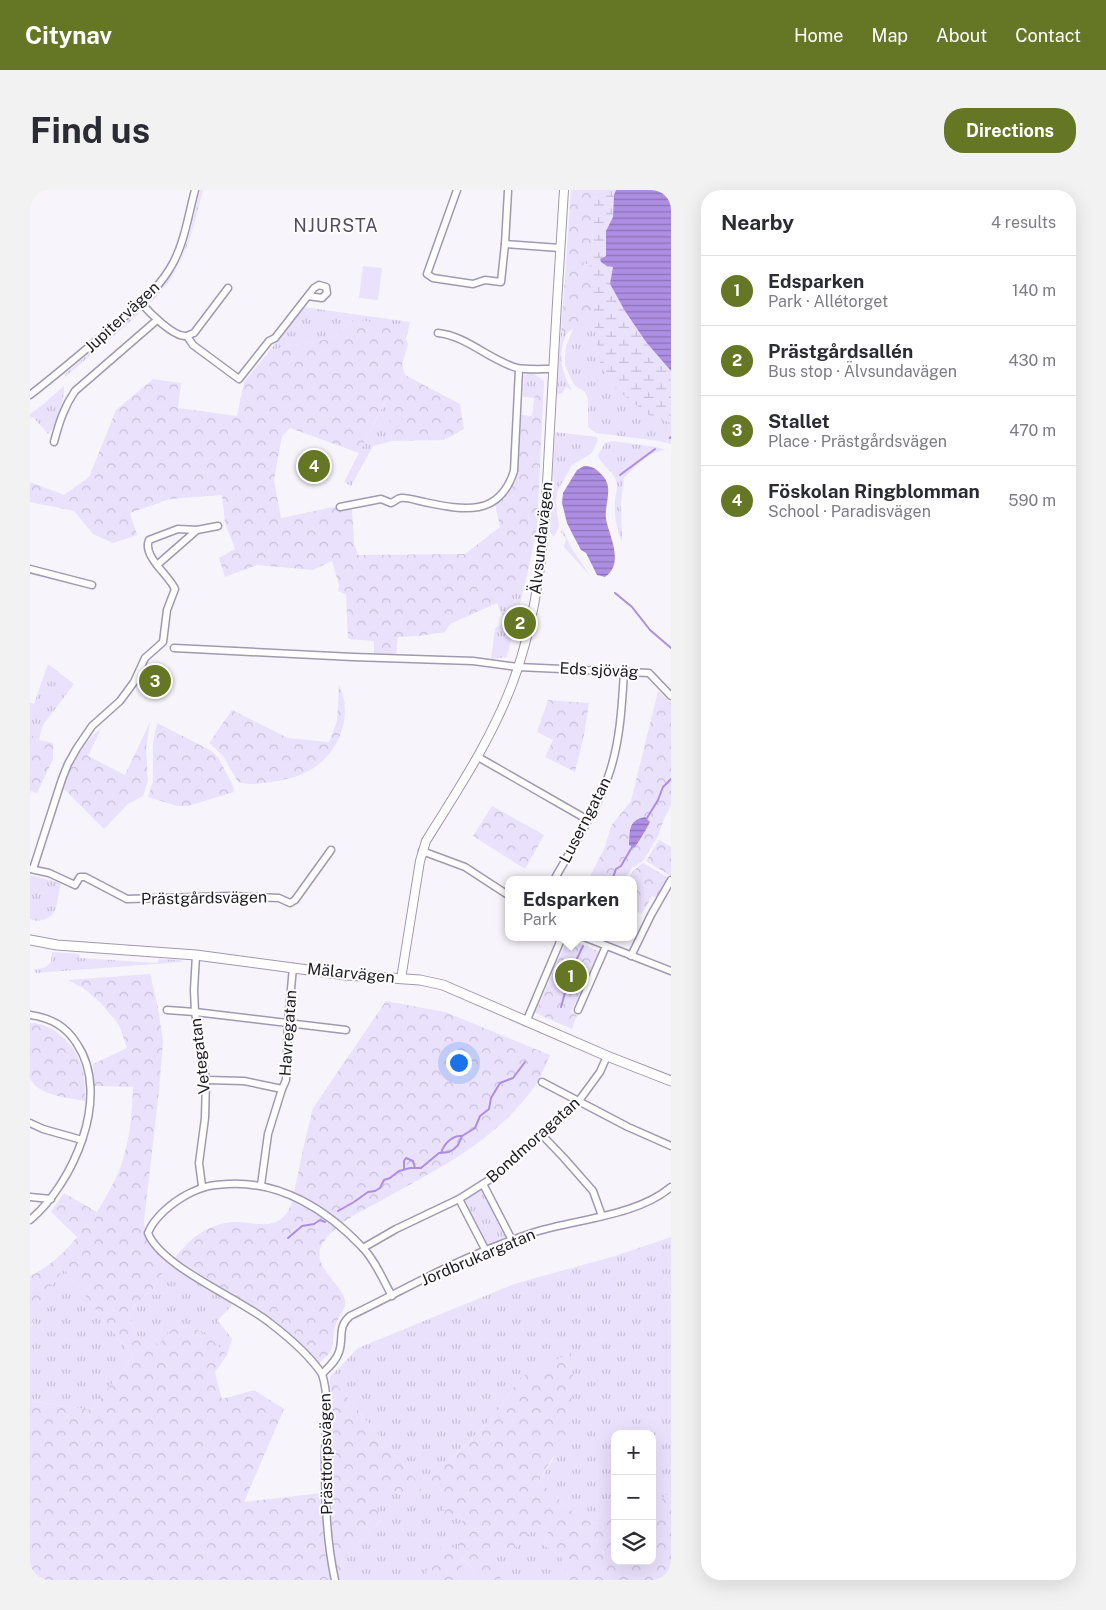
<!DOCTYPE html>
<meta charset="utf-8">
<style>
:root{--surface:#fff;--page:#f2f2f3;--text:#2b2b33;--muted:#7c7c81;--line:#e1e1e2;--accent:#657625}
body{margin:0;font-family:"Public Sans",sans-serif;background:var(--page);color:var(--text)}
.controls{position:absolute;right:15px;bottom:15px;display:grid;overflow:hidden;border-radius:10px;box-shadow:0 5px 20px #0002}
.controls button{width:45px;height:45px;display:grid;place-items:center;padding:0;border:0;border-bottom:1px solid var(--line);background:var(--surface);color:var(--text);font:25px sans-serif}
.you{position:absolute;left:428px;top:872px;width:18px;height:18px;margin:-12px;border:4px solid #fff;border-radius:50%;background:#1a73e8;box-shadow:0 0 0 8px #1a73e833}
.badge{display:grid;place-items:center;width:32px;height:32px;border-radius:50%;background:var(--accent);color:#fff;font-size:16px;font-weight:700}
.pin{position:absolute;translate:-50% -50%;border:2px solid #fff;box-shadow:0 1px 5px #0006}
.popup{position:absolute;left:475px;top:686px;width:132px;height:65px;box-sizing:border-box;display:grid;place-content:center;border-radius:10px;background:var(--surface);filter:drop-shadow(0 1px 4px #0005);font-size:16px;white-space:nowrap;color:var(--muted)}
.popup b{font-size:19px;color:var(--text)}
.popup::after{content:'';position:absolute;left:50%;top:100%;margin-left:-10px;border:10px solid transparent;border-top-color:var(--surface)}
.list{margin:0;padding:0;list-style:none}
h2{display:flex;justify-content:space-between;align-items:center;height:65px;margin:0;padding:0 20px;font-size:21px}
h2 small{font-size:16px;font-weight:400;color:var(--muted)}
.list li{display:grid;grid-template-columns:32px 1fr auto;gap:15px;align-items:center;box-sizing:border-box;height:70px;padding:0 20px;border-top:1px solid var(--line)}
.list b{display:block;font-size:19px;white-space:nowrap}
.list p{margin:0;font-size:16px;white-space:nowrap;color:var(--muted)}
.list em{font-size:16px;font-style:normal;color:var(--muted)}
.icon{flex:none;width:28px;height:28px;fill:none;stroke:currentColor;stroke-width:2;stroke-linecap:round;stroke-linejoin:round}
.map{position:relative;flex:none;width:641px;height:1390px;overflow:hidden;border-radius:20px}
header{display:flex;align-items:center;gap:30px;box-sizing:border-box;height:70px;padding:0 25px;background:var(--accent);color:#fff}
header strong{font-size:24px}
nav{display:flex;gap:28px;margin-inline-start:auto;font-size:18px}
.intro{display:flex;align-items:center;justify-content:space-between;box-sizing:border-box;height:120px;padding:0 30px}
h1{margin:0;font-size:35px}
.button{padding:12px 22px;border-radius:20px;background:var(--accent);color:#fff;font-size:18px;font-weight:700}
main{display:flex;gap:30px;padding:0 30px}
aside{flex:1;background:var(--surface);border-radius:20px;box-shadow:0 5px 20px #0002}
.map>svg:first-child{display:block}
</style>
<header>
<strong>Citynav</strong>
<nav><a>Home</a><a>Map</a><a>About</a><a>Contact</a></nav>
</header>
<div class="intro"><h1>Find us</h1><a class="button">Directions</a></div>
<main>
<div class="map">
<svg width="641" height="1390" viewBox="0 0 641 1390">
<defs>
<pattern id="grass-tufts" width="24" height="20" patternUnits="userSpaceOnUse" patternTransform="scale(1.25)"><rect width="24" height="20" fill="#eae1fd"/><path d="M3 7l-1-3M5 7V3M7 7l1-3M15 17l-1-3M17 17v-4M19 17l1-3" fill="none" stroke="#c8c0d9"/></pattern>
<pattern id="forest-crowns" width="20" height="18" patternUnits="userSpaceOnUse" patternTransform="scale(1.25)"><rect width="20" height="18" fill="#eae1fd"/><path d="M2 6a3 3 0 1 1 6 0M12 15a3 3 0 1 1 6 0" fill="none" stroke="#c8c0d9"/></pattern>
<pattern id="wetland-marsh" width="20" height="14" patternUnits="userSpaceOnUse" patternTransform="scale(1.25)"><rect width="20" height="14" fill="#eae1fd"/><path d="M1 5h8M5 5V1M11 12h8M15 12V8" fill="none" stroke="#c8c0d9"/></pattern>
<pattern id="water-rules" width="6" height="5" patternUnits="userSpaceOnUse" patternTransform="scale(1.25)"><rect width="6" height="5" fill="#ad8ee2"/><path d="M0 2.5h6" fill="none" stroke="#8c73b7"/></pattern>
</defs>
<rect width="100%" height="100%" fill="#f7f5fb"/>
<!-- grass -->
<g fill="url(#grass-tufts)">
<path d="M170 0H173C161 46 155 79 120 113 125 100 138 91 146 79 159 55 164 26 170 0Z"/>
<path d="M566 0H586L584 5 583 27 570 69 571 72 577 76 583 77 580 94 595 121 616 152 641 181V254L629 251 566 243 558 237V209L555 202 545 196 541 189 535 175V166L536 156 543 139 563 65 562 23Z"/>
<path d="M273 117 380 132 376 149 373 144 324 129 304 148 250 158 241 167 234 168Z"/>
<path d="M106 123H110L35 187 34 185Z"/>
<path d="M531 143H537C527 164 531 181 542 200L536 197 532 203 526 205Z"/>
<path d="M499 183 504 184 509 197 504 208 493 207 494 186Z"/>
<path d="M34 196C34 210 29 235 18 244L3 227 0 229V224L11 216Z"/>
<path d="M358 206 362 251 343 256 321 296 314 292Z"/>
<path d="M525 242 567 247 568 250 562 263 542 275 527 302 526 313 529 336 524 347 520 342Z"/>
<path d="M582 251 626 257 636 260C620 260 605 277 594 288L591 313 592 352C586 338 584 324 585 310 586 303 588 297 586 290 582 280 571 275 568 265L575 253Z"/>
<path d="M532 339 542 359 561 387 534 357 536 349 531 342Z"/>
<path d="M498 381 477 467 461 469 465 438 475 432 467 413Z"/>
<path d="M18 474 44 494 13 535 9 550 0 544V513L4 514Z"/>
<path d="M0 685 31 693C26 707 30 727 12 730 7 731 5 731 0 729Z"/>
<path d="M22 762 49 764 50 768 127 773 129 769 151 770 152 772 6 783 4 780 16 777 21 772Z"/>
<path d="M450 998H453L477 1048 458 1056 435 1011 437 1006Z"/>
<path d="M641 1047V1300L628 1313H622V1244H585V1323L567 1334 551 1329 545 1324 509 1291 524 1268 490 1188 464 1226 400 1290 438 1323 430 1362 415 1353C405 1363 395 1375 399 1390H313L310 1372 351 1330 347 1318 355 1303 366 1301 382 1307 388 1292 300 1187 328 1158 379 1137 484 1094 585 1066Z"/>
<path d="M134 1068 203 1113C199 1120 192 1124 188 1131L202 1149 197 1165C186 1154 164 1132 148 1137 139 1140 134 1149 128 1156L109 1148 99 1129C106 1110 113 1103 132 1098L131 1090Z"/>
<path d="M34 1079 103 1167 61 1220 0 1211V1137L3 1134 6 1120 16 1101 25 1091Z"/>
<path d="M507 1335 519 1339 514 1355 531 1366 539 1390H472L459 1373 460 1356 471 1352 481 1362Z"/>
<path d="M433 1367 449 1390H430Z"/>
</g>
<!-- forest -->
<g fill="url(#forest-crowns)">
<path d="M541 0H566L562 23 563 65 553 67V72L562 77 564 132 543 139 537 143H531Z"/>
<path d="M324 129 365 136 373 144 378 154 372 175 375 185 430 214 434 239 414 250 362 251 357 207 329 263 260 238 252 246 244 290 251 328 308 316 309 321 322 319 324 353 328 365 435 364 470 337 465 314C471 309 477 304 481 297 491 279 490 246 491 225L502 226 504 208 509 197 504 184 514 191 507 338 498 381 467 413 420 434 415 442 389 446 368 447 366 464 344 463V451L318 449 316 404 308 401 309 395 302 371 283 380 227 375 195 387 189 368 205 359 195 333 192 305 140 309 100 323 107 345 83 353 63 344 44 321 0 312V292L34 305 59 287 86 220 123 189 151 193 148 218 207 226 214 192 234 168 241 167 249 158 304 148Z"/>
<path d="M309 495C325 528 307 570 272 584 263 588 252 590 242 592 230 593 220 596 208 592L193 566 179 553 202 520 258 548 299 552 307 531Z"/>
<path d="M628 501 641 513V616L634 629 628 646 613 671 602 678 594 690H558L575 657 581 636 601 611Z"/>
<path d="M518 510 559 513 554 545 545 582 515 567 523 550 507 542Z"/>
<path d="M120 532 116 560 118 591 113 606 98 614 74 639 33 598C39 580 55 548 71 539L58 566 95 585Z"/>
<path d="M127 533 180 560 188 567 203 596 204 602 158 616H147L118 607 123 591V553Z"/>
<path d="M0 544 9 550 23 553V569L7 603 1 601 0 605Z"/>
<path d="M462 616 514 645 495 679 443 646Z"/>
<path d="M629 650 641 657V686L616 671Z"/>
<path d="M613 673 639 688 627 708 622 706 612 724 604 720V690H597L603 681Z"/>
<path d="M538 748 570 762 550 809 545 813 541 822 547 825 542 839 505 823Z"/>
<path d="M120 784 128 818 133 851 129 901 114 1031C116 1050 120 1055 134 1068L131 1090 132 1098 130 1104 124 1105 118 1102 104 1116 99 1129 109 1148 128 1155C131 1152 134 1147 138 1143 159 1124 183 1150 197 1165L185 1182 192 1209 224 1200 254 1219 214 1312 300 1302 301 1222 300 1187 388 1292 391 1300 382 1307 366 1301 355 1304 347 1318 351 1330 310 1372 313 1390H0V1211L61 1220 103 1167 34 1079C25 1091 15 1101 9 1115 5 1122 5 1131 0 1137V1086C18 1078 35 1062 47 1047L21 1022 34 1003 67 1022C78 1003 90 984 95 962 101 941 102 918 103 897L65 896 63 874 97 858 89 835 70 812 53 798 37 790Z"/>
<path d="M356 811 415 822 520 865C516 874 512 884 507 893 469 949 411 977 354 1009 333 1021 306 1032 293 1053 279 1075 310 1091 315 1110 317 1119 309 1125 306 1134 303 1142 304 1152 301 1160 299 1165 292 1170 288 1174 248 1129 195 1101 145 1068 158 1051 172 1038 195 1033 221 1027 251 1050 263 1009L282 1014 264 1003 275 950 283 918Z"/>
<path d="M0 833C21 832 43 853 50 872 55 884 55 898 55 911 39 908 6 905 0 888 0 881 0 843 0 833Z"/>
<path d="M541 1162 543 1188 539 1240 509 1291 545 1324 551 1328 567 1334 585 1323V1371H622V1313H628L641 1300V1390H539L531 1366 514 1355 519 1339 508 1335 481 1362 471 1352 460 1356V1373L472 1390H449L433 1367 430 1390H399L396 1382 405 1362 415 1353 430 1361 424 1345 437 1323 414 1325V1302L400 1290 464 1226 490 1188Z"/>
</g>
<!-- wetland -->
<path fill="url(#wetland-marsh)" d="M566 0H586L584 5 583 27 576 41V66L570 69 571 72 577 76 583 77 580 94 595 121 616 152 641 181V233L619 225 586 199 571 177 564 132 562 77 553 72V67L563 65 562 23Z"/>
<!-- pitch -->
<path fill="#eae1fd" d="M333 76 352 78 348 110 329 108Z"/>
<!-- water -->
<g fill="url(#water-rules)">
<path d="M586 0H641V181L616 152 595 121 580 94 583 77 577 76 571 72 570 69 576 66V41L583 27 584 5Z"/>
<path d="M554 276C562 276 565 278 571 284 585 297 574 313 576 329 579 346 595 373 575 387L567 385 556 363 551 360 543 345 537 333 532 313 533 303 547 280Z"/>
<path d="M615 627 620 632C618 636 608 654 604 658L599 655C600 641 598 630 615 627Z"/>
</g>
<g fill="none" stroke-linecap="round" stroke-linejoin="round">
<!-- stream -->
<g stroke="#ad8ee2" stroke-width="2">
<path d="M640 248 641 247"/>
<path d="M590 285 625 259"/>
<path d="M585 403 602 417 620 440 641 458"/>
<path d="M617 628 628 610 633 597 641 589"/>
<path d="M582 690 586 679 591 676 602 657"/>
<path d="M531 817 541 781 553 756"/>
<path d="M411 963C414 954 422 945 432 946"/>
<path d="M374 979V971L376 968 383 971 385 978"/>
<path d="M308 1021 324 1012 338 1002 345 1001 350 998 354 990 360 988 369 981 380 978H391L409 963 419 962 424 959 428 955 432 946 445 938 450 926 459 919 461 908 470 893 483 888 495 872"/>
<path d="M258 1048 272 1036 284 1034 290 1030 295 1032"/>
</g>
<defs>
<g id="minor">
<path d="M427 0 397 84 403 88 443 94 455 90 471 92 475 54"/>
<path d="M478 1 475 54 530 58"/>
<path d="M111 113C119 122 143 147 156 146 158 146 163 143 164 143L198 98"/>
<path d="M408 143C437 146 459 170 487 178 497 180 513 179 523 179"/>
<path d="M157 146 163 155 209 189 239 151 245 148 284 98 289 95 296 97 297 103 292 108 278 106"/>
<path d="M0 205C27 184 53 162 80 139 101 121 124 104 139 80 154 57 158 26 165 0"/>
<path d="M24 252C29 233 34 217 45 201L127 130"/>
<path d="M310 317 351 309 361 313C364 312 368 308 371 308 377 307 388 311 394 312 433 320 469 328 484 281L489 179"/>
<path d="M127 375 167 340"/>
<path d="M0 379 62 395"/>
<path d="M144 458 323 467 443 471 488 477 619 483 641 506"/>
<path d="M448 567 558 630"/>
<path d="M392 661 435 677 478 705"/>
<path d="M0 679 19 683 45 695 50 687H55L97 709 201 706 249 708 260 713 265 710 301 660"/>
<path d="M3 679 32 589 38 574 47 558 62 536 90 511 104 492 115 468 133 452 137 420 145 399C139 385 112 366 119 350L148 339 167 340 188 336"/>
<path d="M524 690C543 656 565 623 578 587 590 554 592 516 594 481"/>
<path d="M554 747 641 781"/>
<path d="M166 765 164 800 165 822 176 890 175 928 169 973 172 996"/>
<path d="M601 766 621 725 641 690"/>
<path d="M137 820 165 822 316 840"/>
<path d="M548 820 576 756"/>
<path d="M0 825C21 828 36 836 47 854 82 906 43 994 0 1030"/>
<path d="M496 832 532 747"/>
<path d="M176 890 214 891 252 899"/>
<path d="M512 892 598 937 641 956"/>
<path d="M0 933 13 939 52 950"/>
<path d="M512 945 534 968 563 1001 572 1026"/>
<path d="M453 994 482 1050"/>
<path d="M231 995 238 944 252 899 256 890 258 832 263 777"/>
<path d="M0 1007 21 1009"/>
<path d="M429 1009 456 1061"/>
<path d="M333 1058 366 1039 429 1009 467 985 548 912 570 882 577 866"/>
<path d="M292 1184C299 1177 306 1171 309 1162 314 1148 307 1137 320 1126 370 1102 418 1074 469 1055 481 1050 493 1046 505 1042 547 1029 607 1026 641 997"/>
<path d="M305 1390C296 1349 295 1306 295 1264 296 1238 300 1209 292 1184 280 1166 257 1146 240 1133 211 1109 131 1077 118 1043 124 1027 143 1012 158 1004 174 996 181 995 198 994 251 991 297 1020 332 1057 345 1070 353 1090 362 1106"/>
</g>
<path id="tertiary" d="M371 789 390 671 396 651C429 598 461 550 483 492 514 407 515 327 520 238 524 159 529 79 534 0"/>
<path id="secondary" d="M0 750 27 755 166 765 316 785 390 790 413 795 577 866 641 891"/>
</defs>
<!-- minor casing -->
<use href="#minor" stroke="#a198b2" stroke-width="9"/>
<!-- tertiary casing -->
<use href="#tertiary" stroke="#a198b2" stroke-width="10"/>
<!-- secondary casing -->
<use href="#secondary" stroke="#a198b2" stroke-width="11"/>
<!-- minor -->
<use href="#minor" stroke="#fff" stroke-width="6"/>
<!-- tertiary -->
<use href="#tertiary" stroke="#fff" stroke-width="8"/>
<!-- secondary -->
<use href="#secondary" stroke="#fff" stroke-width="9"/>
</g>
<g text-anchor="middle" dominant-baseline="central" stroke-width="4" stroke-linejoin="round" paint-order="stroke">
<!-- street labels -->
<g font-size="16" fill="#1e1b25" stroke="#fff">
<text transform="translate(92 127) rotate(-43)">Jupitervägen</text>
<text transform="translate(511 348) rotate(-84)">Älvsundavägen</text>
<text transform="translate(569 480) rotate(3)">Eds sjöväg</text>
<text transform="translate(555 630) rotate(-63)">Luserngatan</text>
<text transform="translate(174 708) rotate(-1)">Prästgårdsvägen</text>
<text transform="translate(321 783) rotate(6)">Mälarvägen</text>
<text transform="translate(258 843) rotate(-86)">Havregatan</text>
<text transform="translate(170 866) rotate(-97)">Vetegatan</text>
<text transform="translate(503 950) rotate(-42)">Bondmoragatan</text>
<text transform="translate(448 1067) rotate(-23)">Jordbrukargatan</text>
<text transform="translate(296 1264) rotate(-91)">Prästtorpsvägen</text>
</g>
<!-- neighbourhood labels -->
<g font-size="18" letter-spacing="1" fill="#534b63" stroke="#fff">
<text x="306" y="35">NJURSTA</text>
</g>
</g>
</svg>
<div class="controls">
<button>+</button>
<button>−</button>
<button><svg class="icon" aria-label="layers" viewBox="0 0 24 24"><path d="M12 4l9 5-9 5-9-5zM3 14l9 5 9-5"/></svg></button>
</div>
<div class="you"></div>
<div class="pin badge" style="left:541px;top:786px">1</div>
<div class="popup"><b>Edsparken</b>Park</div>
<div class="pin badge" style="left:490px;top:433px">2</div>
<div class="pin badge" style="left:125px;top:491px">3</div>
<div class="pin badge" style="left:284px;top:276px">4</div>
</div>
<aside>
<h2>Nearby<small>4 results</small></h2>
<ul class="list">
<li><span class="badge">1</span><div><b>Edsparken</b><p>Park · Allétorget</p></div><em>140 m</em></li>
<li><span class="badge">2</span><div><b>Prästgårdsallén</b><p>Bus stop · Älvsundavägen</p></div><em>430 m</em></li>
<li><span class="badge">3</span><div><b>Stallet</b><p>Place · Prästgårdsvägen</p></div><em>470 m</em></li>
<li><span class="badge">4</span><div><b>Föskolan Ringblomman</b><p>School · Paradisvägen</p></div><em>590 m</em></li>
</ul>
</aside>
</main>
